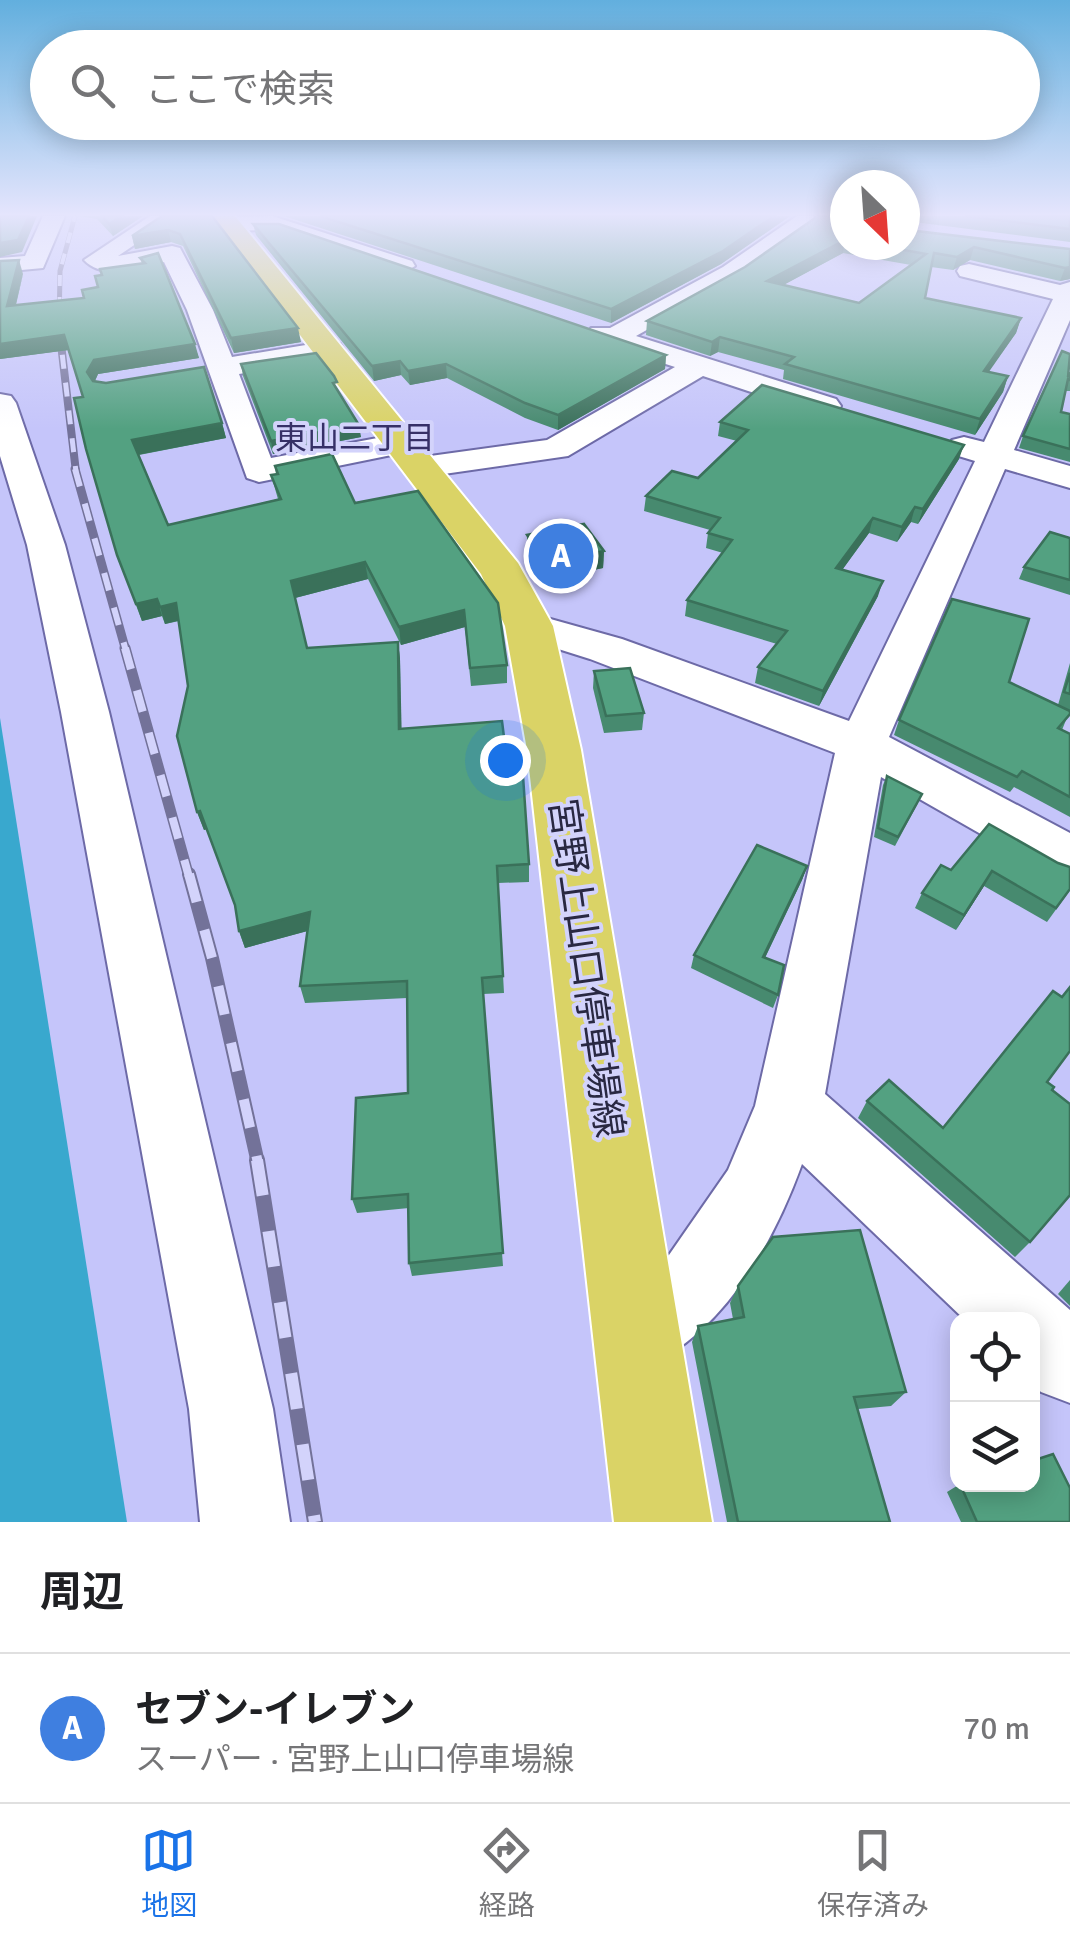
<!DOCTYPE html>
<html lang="ja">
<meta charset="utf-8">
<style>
:root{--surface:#fff;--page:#f6f6f6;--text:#202124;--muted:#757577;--line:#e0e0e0;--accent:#1a73e8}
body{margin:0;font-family:Signika,"Noto Sans JP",sans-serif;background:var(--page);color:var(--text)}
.controls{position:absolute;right:30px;bottom:30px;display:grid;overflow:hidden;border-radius:20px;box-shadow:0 5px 25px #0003}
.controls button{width:90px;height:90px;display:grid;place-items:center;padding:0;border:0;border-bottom:2px solid var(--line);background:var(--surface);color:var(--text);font:50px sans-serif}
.compass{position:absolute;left:830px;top:170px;width:90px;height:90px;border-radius:50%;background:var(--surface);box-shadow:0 5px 25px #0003;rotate:155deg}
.you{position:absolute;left:505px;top:760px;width:35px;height:35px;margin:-25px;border:8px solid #fff;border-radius:50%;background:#1a73e8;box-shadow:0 0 0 15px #1a73e833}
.badge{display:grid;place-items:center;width:65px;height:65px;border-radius:50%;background:var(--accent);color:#fff;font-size:32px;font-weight:700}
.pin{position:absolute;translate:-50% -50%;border:5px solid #fff;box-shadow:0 2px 10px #0006}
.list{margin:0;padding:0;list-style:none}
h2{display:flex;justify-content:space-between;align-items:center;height:130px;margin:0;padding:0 40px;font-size:42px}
h2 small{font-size:32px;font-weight:400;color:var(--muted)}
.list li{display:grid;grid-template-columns:65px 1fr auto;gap:30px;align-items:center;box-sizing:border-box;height:150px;padding:0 40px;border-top:2px solid var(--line)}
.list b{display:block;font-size:38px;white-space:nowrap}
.list p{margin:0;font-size:32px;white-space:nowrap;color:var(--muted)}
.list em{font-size:32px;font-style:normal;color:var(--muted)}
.icon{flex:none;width:55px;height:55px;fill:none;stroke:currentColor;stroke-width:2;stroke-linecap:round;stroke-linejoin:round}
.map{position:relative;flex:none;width:1070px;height:1522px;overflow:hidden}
.search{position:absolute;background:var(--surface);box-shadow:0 5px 25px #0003;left:30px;right:30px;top:30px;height:110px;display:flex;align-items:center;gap:25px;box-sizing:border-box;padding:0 35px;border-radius:55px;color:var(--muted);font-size:38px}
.sheet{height:280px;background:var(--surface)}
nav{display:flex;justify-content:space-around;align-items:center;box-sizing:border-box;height:140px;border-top:2px solid var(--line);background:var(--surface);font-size:28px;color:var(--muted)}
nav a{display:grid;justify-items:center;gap:5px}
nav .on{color:var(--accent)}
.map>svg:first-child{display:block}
</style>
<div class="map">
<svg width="1070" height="1522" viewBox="0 0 1070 1522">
<rect width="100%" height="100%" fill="#c5c5fa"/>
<!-- water -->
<path fill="#39a8ce" d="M0 718 127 1522H0Z"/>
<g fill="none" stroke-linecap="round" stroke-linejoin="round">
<defs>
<g id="minor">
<path d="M43 216H65L43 268 0 272V258L25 256Z"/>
<path d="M150 216H177L118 256 172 246 180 248 213 310 232 357 330 341 340 344 344 350 340 356 330 359 239 374 271 458 404 433 416 436 421 443 416 450 259 482 247 478 187 310 164 262C139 267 104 281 84 260Z"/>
<path d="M272 216 412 261 415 266 403 273 270 230 228 231 217 224 228 217Z"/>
<path d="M797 216H813L816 221 741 277 636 336 836 399 841 406 836 413H814L703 376 568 456 423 477 411 474 406 467 411 460 423 457 547 440 675 367 591 340 587 334 591 328H610L723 267Z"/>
<path d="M969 264 1060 285 1070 282V320L1014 450 1070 466V488L1005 469 889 737 1070 833V880L1051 874 881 777 825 1094 1070 1310V1403L1041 1392 1032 1383V1320H965L802 1164C772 1246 722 1336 638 1371L610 1359 598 1331 610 1303 669 1255 728 1170 755 1106 835 753 590 659 514 635 507 626 514 617 529 613 622 639 849 721 975 461 952 454 947 447 952 440 964 437 984 442 1053 299 960 276 957 271 960 266Z"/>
<path d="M0 394 11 396 16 403 65 545 109 712 273 1409 290 1522H200L189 1409 61 712 27 545 0 456Z"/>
</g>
<path id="major" d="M210 216H235L518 563 553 626 581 750 712 1522H614L527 750 505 626 481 574Z"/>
</defs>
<!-- minor casing -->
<use href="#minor" stroke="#6d6aa7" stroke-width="4"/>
<!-- major casing -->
<use href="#major" stroke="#fff" stroke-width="4"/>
<!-- minor -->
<use href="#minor" fill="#fff" fill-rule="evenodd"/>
<!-- major -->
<use href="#major" fill="#dad366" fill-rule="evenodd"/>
<defs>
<path id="rail-far5" d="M59 330 60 271 75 216"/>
<path id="rail-far4" d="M59 327 76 472"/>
<path id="rail-far3" d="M75 469 126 651"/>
<path id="rail-far2" d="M125 648 189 877"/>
<path id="rail-far1" d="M189 874 212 958 258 1163"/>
<path id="rail" d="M257 1160 315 1522"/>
</defs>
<!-- rail-far5 casing -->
<use href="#rail-far5" stroke="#737299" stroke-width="5"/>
<!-- rail-far4 casing -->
<use href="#rail-far4" stroke="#737299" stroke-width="8"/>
<!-- rail-far3 casing -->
<use href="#rail-far3" stroke="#737299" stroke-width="9"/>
<!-- rail-far2 casing -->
<use href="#rail-far2" stroke="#737299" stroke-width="11"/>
<!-- rail-far1 casing -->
<use href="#rail-far1" stroke="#737299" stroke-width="14"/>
<!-- rail casing -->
<use href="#rail" stroke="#737299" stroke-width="16"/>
<!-- rail-far5 -->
<use href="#rail-far5" stroke="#d3d3fb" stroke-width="4" stroke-dasharray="11" stroke-linecap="butt"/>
<!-- rail-far4 -->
<use href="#rail-far4" stroke="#d3d3fb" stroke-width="5" stroke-dasharray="14" stroke-linecap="butt"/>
<!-- rail-far3 -->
<use href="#rail-far3" stroke="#d3d3fb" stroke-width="6" stroke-dasharray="18" stroke-linecap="butt"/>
<!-- rail-far2 -->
<use href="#rail-far2" stroke="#d3d3fb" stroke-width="8" stroke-dasharray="22" stroke-linecap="butt"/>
<!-- rail-far1 -->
<use href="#rail-far1" stroke="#d3d3fb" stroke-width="10" stroke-dasharray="29" stroke-linecap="butt"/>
<!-- rail -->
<use href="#rail" stroke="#d3d3fb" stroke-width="12" stroke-dasharray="36" stroke-linecap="butt"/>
</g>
<!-- wall -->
<g fill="#478a6f" fill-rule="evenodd">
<path d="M79 216H143L113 236 97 219Z"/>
<path d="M162 216 301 342 234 353 183 246 171 242 135 249 132 236Z"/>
<path d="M284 216H790L721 264 611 323Z"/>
<path d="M817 216H845V245H905V216H1070V242L906 221 908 230 1070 249V279L1060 281 970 260 953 270 931 267 925 298 1021 318 1016 333 988 372 1008 376 1003 392 975 435 783 379 784 370 718 352 710 356 646 335 647 321 745 267ZM843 253 911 265 859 303 783 285Z"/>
<path d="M253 224 666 355 665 369 558 430 525 418 447 378 410 385 401 375 374 381 256 235Z"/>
<path d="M158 253 199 358 98 374 95 381 222 423 226 438 139 455 168 525 278 499 271 475H276L275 466 355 503 507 665V683L471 686 465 627 401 645 368 579 295 598 307 648 398 642 400 659 401 728 507 761 529 864V882L498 883 504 993 483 994 503 1266 412 1276 409 1263V1208L357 1213 352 1199 408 1093 407 998 305 1003 300 986 307 931 245 948 239 931 235 906 207 829 204 830 197 812 188 686 179 621 165 624 162 616 142 621 117 555 83 397 68 350 0 359 23 274 16 305 84 298 98 287 102 275 142 264 140 258Z"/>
<path d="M241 364 338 392 361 437 273 454 243 376Z"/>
<path d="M1070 374V391H1065L1061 412 1070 414V462L1019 448 1023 436Z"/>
<path d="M720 422 959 459 918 524 911 522 897 542 869 533 842 570 878 596 819 706 755 683 758 667 777 644 685 616 687 600 723 553 706 548 708 533 710 530 644 511 646 496 698 478 737 441 718 436Z"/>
<path d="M527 535 604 551 603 568 545 580 527 551Z"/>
<path d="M1070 538V595L1019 579 1024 567Z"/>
<path d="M1070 663V710L1062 730 1070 734V817L1014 787 1010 792 894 735 899 720 1009 682 1058 705Z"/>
<path d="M594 671 644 713 642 730 604 733 593 688Z"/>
<path d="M887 776 918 803 895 846 874 837 883 785Z"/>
<path d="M989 824 1070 890 1047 922 984 886 956 930 915 908 922 893 951 870Z"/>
<path d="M807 866 802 880 765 958 778 995 773 1008 691 968 694 955Z"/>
<path d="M1047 1082 1052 1090 1030 1242 1015 1257 858 1118 867 1101 943 1128Z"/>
<path d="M1070 1280V1306L1058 1294Z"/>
<path d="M738 1286 906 1392 891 1406 858 1409 890 1522H727L692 1342 698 1326 733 1319 730 1303Z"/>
<path d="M960 1484 1070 1522H961L947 1492Z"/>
</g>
<!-- shaded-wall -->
<g fill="#3a715a">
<path d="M29 216H37L22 252 0 257V243Z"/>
<path d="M121 216H143L113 236 109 224Z"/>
<path d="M774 216H790L721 264 611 323V309Z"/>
<path d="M168 230 171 242 135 249 132 236Z"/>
<path d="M845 240 843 253 765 295 767 281Z"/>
<path d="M974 247 970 260 953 270 957 257Z"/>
<path d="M19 260 23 274 12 320 7 306Z"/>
<path d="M1070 267V279L1060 281 1065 268Z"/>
<path d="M1021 318 1016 333 979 386 984 371Z"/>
<path d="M298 328 301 342 234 353 231 338Z"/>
<path d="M64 335 69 350 0 359V344Z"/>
<path d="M720 337 718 352 710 356 712 342Z"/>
<path d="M195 344 199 358 98 374 92 387 87 372 94 360Z"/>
<path d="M666 355 665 369 558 430V415Z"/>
<path d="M400 361 401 375 374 381 372 366Z"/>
<path d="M446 364 447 378 410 385 408 371Z"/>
<path d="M1008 376 1003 392 975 435 980 419Z"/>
<path d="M222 423 226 438 137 455 132 440Z"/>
<path d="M359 425 361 437 273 454 271 441Z"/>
<path d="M964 445 959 459 918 524 923 509Z"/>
<path d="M915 507 911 522 897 542 902 527Z"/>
<path d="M873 518 869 533 832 584 836 568Z"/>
<path d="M604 551 603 568 545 580V563Z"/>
<path d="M365 562 368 579 295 598 291 581Z"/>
<path d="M883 581 878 596 819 706 823 691Z"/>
<path d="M157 599 162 616 142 621 136 604Z"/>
<path d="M176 603 181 620 165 624 160 607Z"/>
<path d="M464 610 465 627 401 645 399 627Z"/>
<path d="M398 642 400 659 402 746 399 729Z"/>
<path d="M200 811 207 829 204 830 197 812Z"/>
<path d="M807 866 802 880 759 970 763 957Z"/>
<path d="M992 871 984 886 956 930 964 915Z"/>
<path d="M310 912 315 929 245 948 239 931Z"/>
</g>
<!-- building -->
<g fill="#53a181" stroke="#3a715a" stroke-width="2.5">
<path d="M0 216H29L18 240 0 243Z"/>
<path d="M102 216H121L109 224Z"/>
<path d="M162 216H212L298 328 231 338 180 234 168 230 132 236Z"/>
<path d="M320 216H774L723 251 611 309Z"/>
<path d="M845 216V240L767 281 859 303 926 254 876 245H905V217L908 230 1070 249V267L1065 268 974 247 957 257 934 253 925 298 1021 318 984 371 1008 376 980 419 785 364 794 357 720 337 712 342 647 321 745 267 818 216Z"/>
<path d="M965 216H1070V229Z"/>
<path d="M253 224H279L666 355 558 415 525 403 446 364 408 371 400 361 372 366Z"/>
<path d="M158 253 195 344 94 360 87 372 93 381 106 383 204 367 222 423 132 440 168 525 281 499 271 475 278 474 275 466 332 454 355 503 418 491 498 603 507 665 470 668 464 610 399 627 365 562 291 581 307 648 398 642 399 729 502 721 507 761H522L529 864 497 866 503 976 482 978 503 1253 409 1263 408 1194 352 1199 356 1098 408 1093 407 981 300 986 310 912 239 931 235 905 200 811 197 812 177 736 188 686 176 603 160 607 157 599 136 604 117 555 86 449 74 398 83 397 64 335 0 344V261L19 260 7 306 84 298 82 290 98 287 95 276 102 275 100 269 145 263 140 258Z"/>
<path d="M1062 351 1070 354 1068 377 1070 374V380L1068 379 1061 412 1070 414V449L1023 436Z"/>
<path d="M316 353 334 376 337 382 333 383 359 425 271 441 241 364Z"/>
<path d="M762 385 964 445 923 509 915 507 902 527 873 518 836 568 883 581 823 691 758 667 787 631 687 600 732 540 708 533 720 518 646 496 672 471 698 478 748 430 720 422Z"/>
<path d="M584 524 604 551 545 563 527 535Z"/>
<path d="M1050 532 1070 538V580L1024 567Z"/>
<path d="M952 599 1029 619 1009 682 1070 711V714L1058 728 1070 734V797L1022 771 1017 777 899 720Z"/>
<path d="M630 668 644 713 606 716 594 671Z"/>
<path d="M1070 673V694L1064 692Z"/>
<path d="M887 776 922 794 898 837 878 828Z"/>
<path d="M989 824 1058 863 1070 867V889L1056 908 992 871 964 915 922 893 941 865 951 870Z"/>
<path d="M757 845 807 866 763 957 784 965 778 995 694 955Z"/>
<path d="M1070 987V1051L1047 1082 1054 1087 1052 1090 1070 1104V1195L1030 1242 867 1101 889 1080 943 1128 1053 991 1062 997Z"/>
<path d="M860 1230 906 1392 854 1397 890 1522H738L698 1326 744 1317 738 1286 773 1237Z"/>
<path d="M1053 1454 1070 1488V1522H977L960 1484H1032V1461Z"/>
</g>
<!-- sky -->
<linearGradient id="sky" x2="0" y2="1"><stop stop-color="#62afde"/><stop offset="0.5" stop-color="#e5e5fd"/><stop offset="1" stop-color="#e5e5fd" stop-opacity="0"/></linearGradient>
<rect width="1070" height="429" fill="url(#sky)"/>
<g text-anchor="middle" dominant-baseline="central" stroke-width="8" stroke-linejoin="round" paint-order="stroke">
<!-- far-neighbourhood labels -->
<g font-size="32" fill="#363067" stroke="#d3d3fb">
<text x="355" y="438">東山二丁目</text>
</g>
<!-- street labels -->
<g font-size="38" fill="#292842" stroke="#d3d3fb">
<text transform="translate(586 968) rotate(82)">宮野上山口停車場線</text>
</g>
</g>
</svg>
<div class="controls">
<button><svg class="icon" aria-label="locate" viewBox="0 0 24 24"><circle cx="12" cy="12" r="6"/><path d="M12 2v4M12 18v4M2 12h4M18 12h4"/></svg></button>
<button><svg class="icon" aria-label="layers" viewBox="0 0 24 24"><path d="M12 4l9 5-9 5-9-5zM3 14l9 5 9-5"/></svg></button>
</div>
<svg class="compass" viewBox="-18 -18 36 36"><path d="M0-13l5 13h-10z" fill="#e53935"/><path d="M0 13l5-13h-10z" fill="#757577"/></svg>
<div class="you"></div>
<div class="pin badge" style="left:561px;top:556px;background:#3f7fe0">A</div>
<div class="search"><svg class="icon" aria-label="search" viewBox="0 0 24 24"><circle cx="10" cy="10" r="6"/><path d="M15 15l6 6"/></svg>ここで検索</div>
</div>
<section class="sheet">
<h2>周辺<small></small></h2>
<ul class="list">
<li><span class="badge" style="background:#3f7fe0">A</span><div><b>セブン-イレブン</b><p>スーパー · 宮野上山口停車場線</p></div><em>70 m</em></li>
</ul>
</section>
<nav>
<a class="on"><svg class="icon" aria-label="map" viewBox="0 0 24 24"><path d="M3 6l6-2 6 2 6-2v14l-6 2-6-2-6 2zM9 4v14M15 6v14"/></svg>地図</a>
<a><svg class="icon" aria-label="directions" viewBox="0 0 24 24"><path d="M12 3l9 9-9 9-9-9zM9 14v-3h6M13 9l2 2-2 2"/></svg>経路</a>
<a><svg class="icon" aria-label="saved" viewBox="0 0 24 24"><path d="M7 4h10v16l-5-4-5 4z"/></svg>保存済み</a>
</nav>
